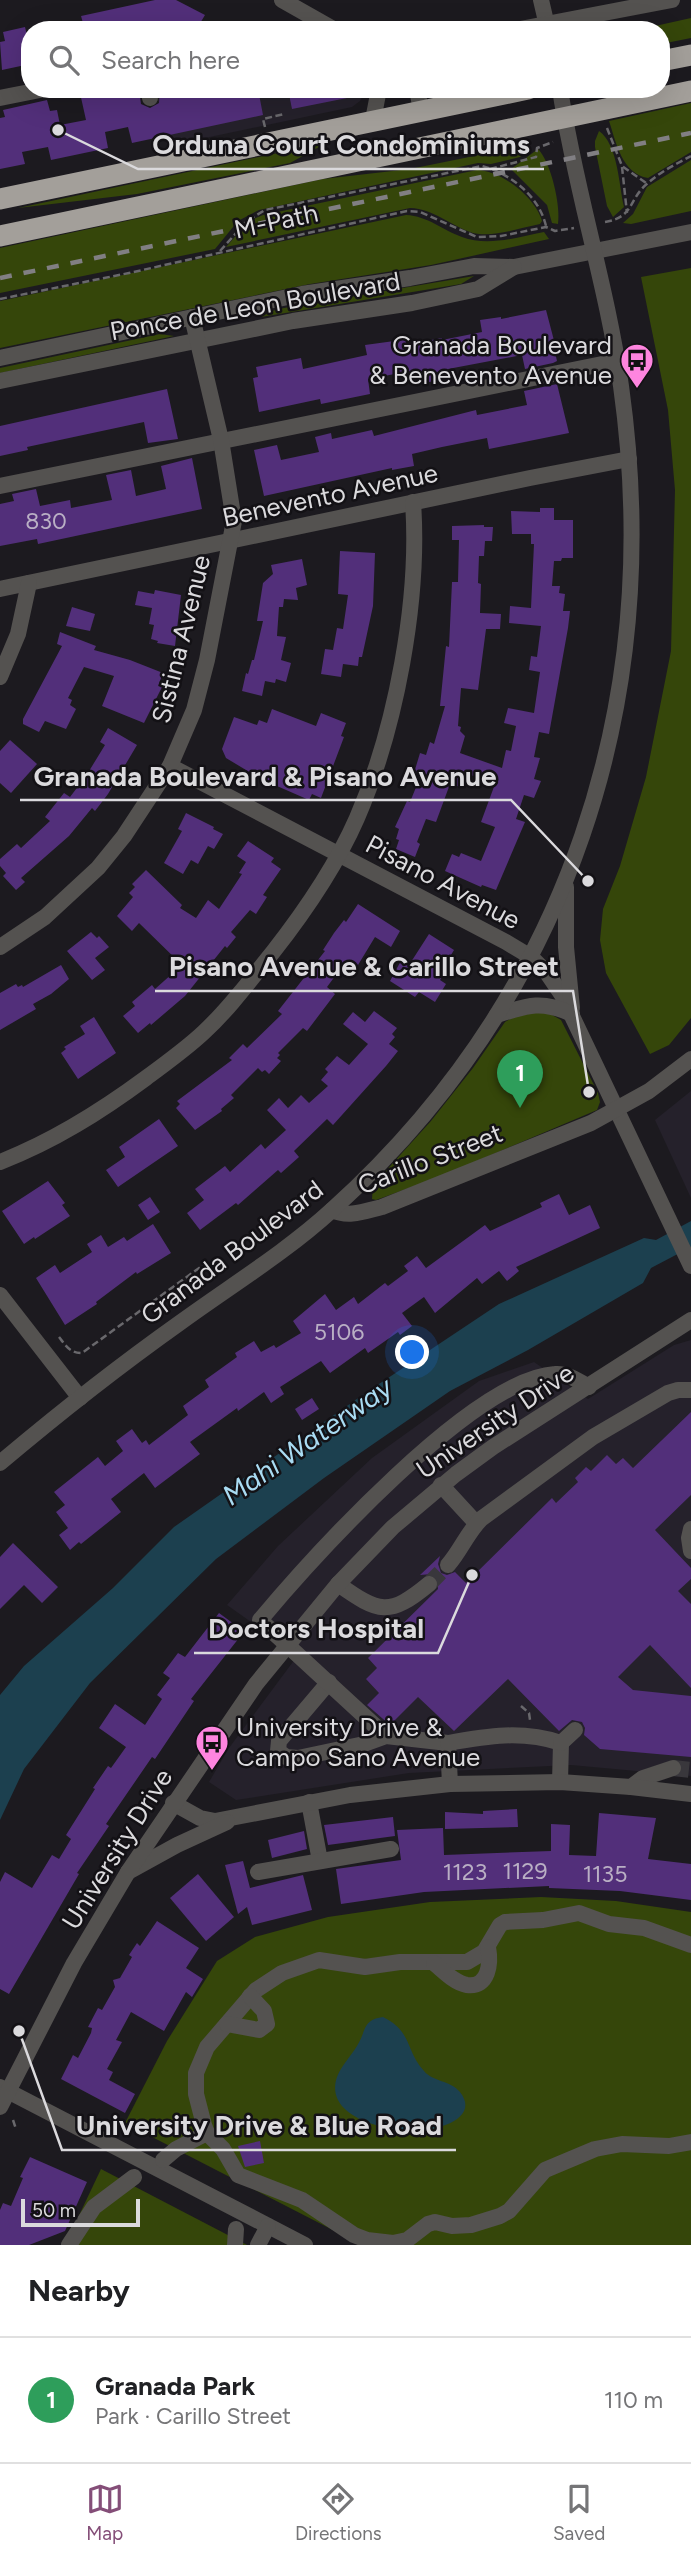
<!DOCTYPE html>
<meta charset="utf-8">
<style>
:root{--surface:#fff;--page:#f2f2f2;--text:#202124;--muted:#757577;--line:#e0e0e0;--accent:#844e78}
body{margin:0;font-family:Figtree,sans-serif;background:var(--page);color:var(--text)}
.scale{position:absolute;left:21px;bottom:18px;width:119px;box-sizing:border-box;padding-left:7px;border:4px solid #dbdadd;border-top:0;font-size:19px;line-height:24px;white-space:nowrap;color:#dbdadd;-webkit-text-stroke:5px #131115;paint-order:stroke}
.you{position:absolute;left:413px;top:1353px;width:24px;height:24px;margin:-18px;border:5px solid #fff;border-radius:50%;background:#1a73e8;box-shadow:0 0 0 10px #1a73e833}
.badge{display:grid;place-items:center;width:46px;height:46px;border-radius:50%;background:var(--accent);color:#fff;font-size:23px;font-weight:700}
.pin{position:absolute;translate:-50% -58px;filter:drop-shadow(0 2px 4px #0008)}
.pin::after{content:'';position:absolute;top:37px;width:24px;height:21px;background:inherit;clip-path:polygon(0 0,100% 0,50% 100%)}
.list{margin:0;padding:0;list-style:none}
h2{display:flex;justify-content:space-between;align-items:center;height:91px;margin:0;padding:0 28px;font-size:30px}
h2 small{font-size:23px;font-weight:400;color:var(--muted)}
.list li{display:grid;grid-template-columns:46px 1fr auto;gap:21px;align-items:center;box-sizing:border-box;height:126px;padding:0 28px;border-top:2px solid var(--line)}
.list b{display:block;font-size:26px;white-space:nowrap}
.list p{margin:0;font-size:23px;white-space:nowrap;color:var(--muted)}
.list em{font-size:23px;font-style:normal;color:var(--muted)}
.icon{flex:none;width:38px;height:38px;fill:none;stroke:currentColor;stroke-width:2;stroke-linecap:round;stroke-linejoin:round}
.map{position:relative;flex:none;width:691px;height:2245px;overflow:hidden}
.search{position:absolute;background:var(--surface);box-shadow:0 7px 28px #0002;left:21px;right:21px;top:21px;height:77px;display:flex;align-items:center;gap:18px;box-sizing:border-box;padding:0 24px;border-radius:28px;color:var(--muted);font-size:26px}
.sheet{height:217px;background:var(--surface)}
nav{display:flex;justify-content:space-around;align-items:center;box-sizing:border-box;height:98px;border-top:2px solid var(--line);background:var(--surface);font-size:19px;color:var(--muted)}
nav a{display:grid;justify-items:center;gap:4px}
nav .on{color:var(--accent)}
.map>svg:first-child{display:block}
</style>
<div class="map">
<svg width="691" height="2245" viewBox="0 0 691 2245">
<rect width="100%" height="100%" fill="#1c1a1f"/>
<!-- built -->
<g fill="#25212b">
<path d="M156 89H363L364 93 360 101 352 107 167 146Z"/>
<path d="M691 1091V1198L655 1120Z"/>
<path d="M691 1340V1776L571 1765 409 1773 236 1800 209 1782 229 1748 298 1655 227 1605 278 1546 372 1458 479 1381 534 1362 588 1399 674 1345Z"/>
</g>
<!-- green -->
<g fill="#35460a">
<path d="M691 18V38L661 44V30H637Z"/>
<path d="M691 103V152L648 178C622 174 616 142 609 121Z"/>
<path d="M599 131C618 144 619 186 624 207L613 217 607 206 595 147V141Z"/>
<path d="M320 144 321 146 290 163 137 194 18 208Z"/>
<path d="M524 146 523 155 520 157 491 164 478 163 259 210 238 221 215 249 0 293V248L323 179 410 169Z"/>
<path d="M538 149C551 162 561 206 558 224L552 223 547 205 511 169Z"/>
<path d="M691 160V211L631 224 623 223 633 214 647 187Z"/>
<path d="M477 170C501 170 536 198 542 221L540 224C519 228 493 238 473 233 451 226 434 209 410 208L226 247 249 221 263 215Z"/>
<path d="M406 215C428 216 442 230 462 237 488 247 518 237 544 232L549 239 431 265 310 284 0 348V301Z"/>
<path d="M691 268V1018L669 1045 650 1054 606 973 600 940 603 909 620 866 646 777 671 651 675 490 668 410 641 277Z"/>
<path d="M474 276 461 284 261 317 272 311 284 308Z"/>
<path d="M160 334 174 336 0 373V368Z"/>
<path d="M547 1012 561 1020 598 1093 600 1102 597 1110 439 1177 376 1200 372 1199 373 1185 431 1121 473 1068 505 1022C517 1014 533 1013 547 1012Z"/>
<path d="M541 1897 616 1901 691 1912V2245H362L125 2123 167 2041 217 1961 255 1937 328 1917 430 1902Z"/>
<path d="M101 2169 247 2245H65Z"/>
</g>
<!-- water -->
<g fill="#1c404f">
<path d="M691 1221V1247L651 1268 643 1283 528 1350 450 1391 324 1478 216 1559 90 1683 24 1769 0 1820V1695L24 1666 113 1588 174 1527 364 1394 499 1304 644 1238 656 1240Z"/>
<path d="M383 2017C413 2032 405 2050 424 2071 433 2082 450 2080 460 2092 481 2119 435 2131 417 2131 389 2132 323 2118 337 2077 341 2066 351 2056 357 2046 367 2030 362 2020 383 2017Z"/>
</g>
<!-- building -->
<g fill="#522f7a">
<path d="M155 0H176L205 15 196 30H85L81 16Z"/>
<path d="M25 27 30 48V64L2 70 0 42 5 41 3 32Z"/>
<path d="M96 89H128V92L139 90 141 104 150 108 159 103 160 89H258L263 115 132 143 128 127 105 132 108 148 51 160 48 147 22 152 25 164 0 169V118L5 117 3 110 47 100 50 111 57 110 60 125 86 120 80 93Z"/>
<path d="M288 89H362V95L292 109Z"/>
<path d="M546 310 557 352H555L557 361 553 363 525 369 522 355 448 369 450 378 429 382 427 373 401 378 400 373 368 379 370 394 321 404 320 399 259 412 253 378 258 377 256 367 301 358 303 369 367 355 365 345 409 339 410 344 442 338V340L482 332 480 320 501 317V319Z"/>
<path d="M557 384 569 433 489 449 487 438 442 447 412 454 414 466 392 470V468L264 496 254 450 277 445 281 460 319 452 315 437 331 433 332 439 372 430 374 436 476 410 477 415 527 405 524 391Z"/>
<path d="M167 389 178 439 148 443 144 422 27 447 28 450 0 456V426Z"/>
<path d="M192 458 202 509 38 544 37 539 0 546V504L14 501 12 494 36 489 40 506 70 500 71 508 112 500 106 475 131 470 136 496 166 489 161 466Z"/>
<path d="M540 508H554V520H573V558H562L561 561H554L552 586H560L559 593 565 594 563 611H570L568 628 549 734 539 732 534 757 540 758 534 779 541 781 534 798 524 795 516 819 525 822 496 890 482 885 481 887 445 871 452 854 459 857 461 853 481 861 495 827 481 822 495 784 468 774 464 788 450 784 436 822 426 819 417 842 420 844 415 857 396 849 399 840 396 839 399 829 395 827 407 801 410 802 421 775 414 773 420 753 426 755 430 742 434 744 445 706H440L446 646 449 647 452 582H458L459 540H452V526L484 525V527H493L492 541H485L484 556H479L478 583 481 584 480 613 501 614 500 629H486L478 690 461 688 458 726 461 727 460 731 465 736 460 753 502 768 506 750 511 751 516 726 504 723 508 708 534 713 540 672 529 670 531 656 537 657 541 626 509 623 510 606 531 608 534 544H531V534H512L511 511 540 512Z"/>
<path d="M340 551 375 553 373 606 362 657H359L358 666 343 664 341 677 321 674 325 649 333 650 337 628 343 629 348 595 338 594Z"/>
<path d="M302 559 307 585 296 588 298 600 284 599 283 607H279L277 636 286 637 281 660 291 663 286 682 276 679 275 683 265 681 262 696 242 691 246 673 248 674 252 660H254L263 621H257L263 583 273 574 271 565Z"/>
<path d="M155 590 181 595 175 646 157 643 158 641 151 639 154 625 149 624 152 608 135 605 138 591 154 594Z"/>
<path d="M72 607 95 614 90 631 66 626Z"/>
<path d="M60 632 96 646 94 650 130 660 163 673 158 686 162 687 144 723 102 706 114 676 84 667 68 698 72 700 70 705 76 709 66 729 45 721 39 732 23 724V719L62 646 57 644Z"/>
<path d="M272 709 316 726 321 713 346 723 341 736 344 737 321 798 312 794 309 800 261 779 226 758 222 749 234 717 257 725 259 720 267 723Z"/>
<path d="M108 728 137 745 108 794 95 811 92 808 69 836 21 878 25 882 16 890 3 876 6 873 0 866V859L17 844 21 848 50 821 45 817 64 793 70 797 86 776 105 745 100 742Z"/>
<path d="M10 740 37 764 11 793 0 783V751Z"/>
<path d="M186 813 214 827 213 829 223 834 214 849 208 846 198 864 191 860 183 874 164 863 182 831 178 829Z"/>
<path d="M248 841 274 858 271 862 281 869 263 895 267 897 256 914 250 910 231 932 236 937 227 948 225 946 185 996 151 1025 150 1023 138 1033 123 1016 135 1006 132 1002 152 985 155 989 182 965 139 923 132 931 117 916 133 897 129 893 135 887 132 884 146 870 182 905 180 908 196 918 208 900 219 909 242 874 239 873 246 862 237 856Z"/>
<path d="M358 904 400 931 391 947 375 937 358 965 347 960 327 987 335 994 307 1031 303 1028 278 1053 280 1055 277 1058 281 1061 269 1074 265 1070 262 1072 258 1068 231 1095 234 1098 221 1109 222 1111 195 1130 176 1108 180 1104 177 1101 232 1060 229 1058 243 1044 247 1048 282 1014 278 1011 325 951 323 950 334 933 344 920 346 922Z"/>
<path d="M91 932 97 938 99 936 109 947 95 958 105 970 92 980 67 951Z"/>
<path d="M429 934 454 950 448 960 452 962 440 980 446 984 435 1002 419 992 415 997 390 981 403 957 411 962Z"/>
<path d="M61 965 69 979 51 994 33 1004 36 1009 0 1030V993L16 984 18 987 22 985 23 987Z"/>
<path d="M374 1011 397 1028 392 1034 395 1037 389 1044 398 1051 386 1066 333 1125 327 1119 294 1151 299 1157 281 1173 278 1170 238 1205 236 1203 200 1230 187 1213 204 1200 195 1189 225 1166 230 1172 261 1144 265 1149 286 1130 267 1110 279 1098 288 1108 301 1095 309 1103 328 1086 321 1080 328 1072 325 1069 337 1056 349 1065 368 1044 343 1024 353 1012 365 1022Z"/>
<path d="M94 1017 116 1053 78 1079 61 1053 66 1049 64 1047 85 1034 80 1026Z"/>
<path d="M159 1119 178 1146 118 1187 106 1170 125 1157 119 1147Z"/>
<path d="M48 1181 65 1203 62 1205 70 1216 35 1239 34 1237 24 1244 2 1211Z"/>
<path d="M559 1194 569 1215 590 1205 600 1228 516 1267 519 1271 507 1281 499 1271 482 1284 477 1278 435 1313 424 1297 402 1313 412 1326 400 1335 398 1332 368 1353 365 1348 330 1373 321 1361 280 1387 284 1394 271 1403 264 1392 238 1411 237 1408 190 1442 200 1454 155 1488 144 1473 111 1499 121 1512 81 1544 79 1542 70 1550 59 1535 68 1528 56 1512 65 1505 54 1492 98 1457 105 1466 123 1451 116 1441 132 1429 142 1443 146 1440 149 1445 188 1415 183 1406 209 1387 205 1380 237 1357 235 1353 254 1341 261 1352 274 1345 276 1348 301 1333 293 1321 325 1294 336 1310 354 1297 358 1304 385 1283 388 1286 408 1271 404 1266 417 1256 426 1268 485 1225 490 1231 542 1207 540 1203Z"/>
<path d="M150 1197 160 1212 148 1220 138 1205Z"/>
<path d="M153 1224 171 1253 137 1274 136 1272 96 1302 97 1304 65 1325 36 1278 55 1265 60 1273 92 1252 87 1244 101 1235 108 1247 124 1237 127 1241Z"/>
<path d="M312 1398 319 1409 302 1420 295 1409Z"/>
<path d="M691 1412V1495L655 1530 691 1568V1579L678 1591 691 1604V1688L650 1645 618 1677 633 1690 691 1696V1757L600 1749 584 1735 585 1728 582 1722 572 1720 559 1731 508 1679 454 1731 418 1697 390 1725 367 1705 379 1693 366 1679 377 1668 368 1658 438 1589 437 1577 432 1574 420 1575 440 1556 438 1564 441 1573 447 1575 455 1572 466 1583 552 1498 556 1503 578 1482 575 1478 586 1467 591 1471 607 1455 616 1464 623 1458 633 1468Z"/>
<path d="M13 1543 58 1587 42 1603 24 1585 0 1609V1557Z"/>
<path d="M219 1613 242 1630 237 1637 239 1638 191 1699 194 1701 155 1759 152 1757 106 1824 109 1826 77 1873 79 1874 9 1994 0 1989V1882L5 1872 32 1888 52 1855 59 1859 71 1839 66 1835 95 1789 93 1788 108 1766 111 1768 126 1747 99 1728 115 1704 145 1725 162 1699 157 1695 170 1678 163 1673 178 1653 185 1657Z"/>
<path d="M517 1809 518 1827 445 1829V1812L483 1814V1811Z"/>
<path d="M599 1813 656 1818 648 1859 691 1864V1900L620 1891 549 1888V1886L424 1892 341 1904 336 1869 401 1860 397 1830 443 1828 444 1855 551 1851V1824L570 1825 569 1855 596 1856Z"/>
<path d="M393 1817 395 1836 328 1845 324 1825Z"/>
<path d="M304 1831 307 1849 272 1858 268 1840Z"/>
<path d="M243 1861 250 1888 303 1875 312 1910 252 1925 247 1907 238 1914 225 1865Z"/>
<path d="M198 1874 234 1917 206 1941 170 1898Z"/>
<path d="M157 1921 199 1948 186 1968 203 1979 192 1997 186 1992 164 2031 131 2012 116 2040 122 2042 107 2069 113 2072 109 2080 135 2094 125 2113 61 2079 73 2055 78 2058 91 2033 92 2028 88 2027 98 2008 102 2010 115 1987 113 1980 120 1978 132 1957 129 1955 137 1943 140 1946Z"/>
<path d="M260 2141 264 2163 245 2167 238 2146Z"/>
<path d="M30 2157 87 2182 65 2231 29 2245H0V2210L3 2203 11 2206 23 2178 20 2177Z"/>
</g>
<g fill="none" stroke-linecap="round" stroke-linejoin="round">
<!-- minor-tunnel -->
<g stroke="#39373c" stroke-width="16" stroke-dasharray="16 8" stroke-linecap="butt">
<path d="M429 1584 448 1565"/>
<path d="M673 1768 691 1770"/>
</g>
<!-- path -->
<g stroke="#69686c" stroke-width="2.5" stroke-dasharray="7 3.5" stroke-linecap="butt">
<path d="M265 127 263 119 284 114"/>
<path d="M607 128 622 166 646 183"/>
<path d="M622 167 627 213"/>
<path d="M490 169 536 157 537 148 553 142"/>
<path d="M605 222C635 217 628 199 648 183 660 172 676 164 691 156"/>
<path d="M220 251 247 221 265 210 482 166C511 174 539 196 546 226"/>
<path d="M0 299 129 273 407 211 420 212 477 237 501 236 546 227 555 231 574 228"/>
<path d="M59 1337C66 1346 70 1353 82 1353L206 1263"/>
<path d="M521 1706 529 1713 530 1720"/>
<path d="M13 2120 16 2129"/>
</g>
<!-- minor -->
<g stroke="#545250" stroke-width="16">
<path d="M282 0 335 30"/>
<path d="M541 0 548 30"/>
<path d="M515 30 672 0"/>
<path d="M149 89 150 98"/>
<path d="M417 89 421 111"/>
<path d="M0 98 45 89"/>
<path d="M373 120 379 89"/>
<path d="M0 358 302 294 410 278 474 266 514 267 691 232"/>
<path d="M0 381 293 321 412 303 478 289 514 267"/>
<path d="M0 486 617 361"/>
<path d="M0 589 530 478 629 459"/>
<path d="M0 677 18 634 29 583"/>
<path d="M170 766 506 942 531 957 547 973 562 995 691 1266"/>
<path d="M566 887V947L572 1008"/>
<path d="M0 947 45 917 98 868 124 836 170 766 194 710 207 660 234 521 221 440 192 317"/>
<path d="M497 1015C528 1005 542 1000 572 1014"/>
<path d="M0 1162C54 1141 100 1112 146 1078 166 1063 186 1049 204 1032 230 1008 251 979 273 952 306 910 336 866 357 818 396 728 420 600 413 502"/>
<path d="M332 1210C349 1218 365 1211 382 1207L591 1123 649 1091 691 1059"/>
<path d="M0 1295 80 1398"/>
<path d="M0 1463C58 1414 119 1366 181 1322 232 1285 286 1252 332 1210 570 995 665 701 621 386 607 286 575 189 560 89"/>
<path d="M441 1485 476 1523"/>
<path d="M691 1529 689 1538 691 1551"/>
<path d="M448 1565C461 1550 467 1533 481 1519L593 1437 668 1393 678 1390H691"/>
<path d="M338 1584C379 1613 389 1617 429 1584"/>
<path d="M329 1682 279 1741 278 1751 286 1757 298 1758 364 1744 386 1736 448 1743 450 1784"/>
<path d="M386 1736 260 1620C313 1557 473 1379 555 1374 567 1373 579 1381 589 1387"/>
<path d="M448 1743C487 1736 522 1730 561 1743L560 1782"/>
<path d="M561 1743 575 1730"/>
<path d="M631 1787 643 1778 673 1768"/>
<path d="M309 1802 320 1861"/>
<path d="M173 1803 200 1818 215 1821 350 1795 450 1784 560 1782 631 1787 691 1794"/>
<path d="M128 1872 177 1845 227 1822"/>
<path d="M258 1872 391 1849"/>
<path d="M691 1945 644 1928 609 1924 579 1913 543 1920 505 1922 500 1925 484 1952 467 1962H400L365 1967 319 1960 282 1973 256 1990 207 2047 196 2073V2094L204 2125 207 2133 223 2149 238 2175 302 2200 354 2235 367 2240 393 2243 407 2240 428 2224 435 2222 452 2226 471 2225 500 2216 509 2211 545 2170 595 2149 622 2144 669 2146 691 2142"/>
<path d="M434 1963C443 1971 455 1983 467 1985 489 1988 491 1963 488 1947"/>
<path d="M227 2024 259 2030 267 2024 264 2011 250 1996"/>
<path d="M0 2087 305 2245"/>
<path d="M0 2107 74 1963 128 1872 256 1684 338 1584 393 1527 456 1474 493 1447 691 1320"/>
<path d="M163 2160 176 2149 207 2133"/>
<path d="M69 2245 94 2207 134 2177"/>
<path d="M235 2245 236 2229"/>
<path d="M258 2245 268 2226"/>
</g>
<!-- highway -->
<g stroke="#a39f9a" stroke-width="21">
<path d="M661 61 691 55"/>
<path d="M0 199 528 89"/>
<path d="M0 236 691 91"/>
</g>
<!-- rail -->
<path stroke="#817f83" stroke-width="4.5" stroke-dasharray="12 12" stroke-linecap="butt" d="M0 278 691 133"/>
</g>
<!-- icons -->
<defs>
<symbol id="bus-pin" viewBox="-11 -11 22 30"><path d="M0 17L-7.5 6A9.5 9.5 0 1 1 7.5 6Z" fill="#fe85df" stroke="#131115"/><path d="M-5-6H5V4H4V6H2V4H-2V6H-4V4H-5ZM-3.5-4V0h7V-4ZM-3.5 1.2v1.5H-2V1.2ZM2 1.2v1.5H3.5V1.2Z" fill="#111"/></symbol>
</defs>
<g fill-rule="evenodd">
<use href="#bus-pin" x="618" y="341" width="38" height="52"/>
<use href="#bus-pin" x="193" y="1723" width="38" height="52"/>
</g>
<g text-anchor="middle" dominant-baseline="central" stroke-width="5" stroke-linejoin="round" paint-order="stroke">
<!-- number labels -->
<g font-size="23" fill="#b9afc4">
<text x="46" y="521">830</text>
<text x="339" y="1332">5106</text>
<text x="525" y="1871">1129</text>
<text x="465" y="1872">1123</text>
<text x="605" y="1874">1135</text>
</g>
<!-- street labels -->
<g font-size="26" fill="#dbdadd" stroke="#131115">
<text transform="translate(276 221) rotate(-12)">M-Path</text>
<text transform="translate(255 306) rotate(-10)">Ponce de Leon Boulevard</text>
<text transform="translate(330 495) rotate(-12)">Benevento Avenue</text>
<text transform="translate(181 639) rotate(-76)">Sistina Avenue</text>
<text transform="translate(443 882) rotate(28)">Pisano Avenue</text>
<text transform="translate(430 1159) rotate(-21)">Carillo Street</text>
<text transform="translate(232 1252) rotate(-37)">Granada Boulevard</text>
<text transform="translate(495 1421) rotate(-34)">University Drive</text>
<text transform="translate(117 1849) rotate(-58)">University Drive</text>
</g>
<!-- poi labels -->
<g font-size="26" fill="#dbdadd" stroke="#131115" text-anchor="end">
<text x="612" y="345">Granada Boulevard<tspan x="612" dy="30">&amp; Benevento Avenue</tspan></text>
<text x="236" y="1727" text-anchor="start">University Drive &amp;<tspan x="236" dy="30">Campo Sano Avenue</tspan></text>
</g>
<!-- water labels -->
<g font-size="28" font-style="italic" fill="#a9dbf2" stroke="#131115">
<text transform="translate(307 1441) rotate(-35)">Mahi Waterway</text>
</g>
</g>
<!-- callouts -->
<path fill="none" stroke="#dbdadd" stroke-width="2.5" d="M58 130L138 169H544M588 881L511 800H20M589 1092L573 991H155M472 1575L438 1653H194M19 2031L62 2150H456"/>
<g fill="#dbdadd" stroke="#131115" stroke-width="2.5">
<circle cx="58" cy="130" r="7"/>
<circle cx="588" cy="881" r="7"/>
<circle cx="589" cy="1092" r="7"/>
<circle cx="472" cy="1575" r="7"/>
<circle cx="19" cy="2031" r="7"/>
</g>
<g font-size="28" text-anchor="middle" font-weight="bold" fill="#dbdadd" stroke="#131115" stroke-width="5" stroke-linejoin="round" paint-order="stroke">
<text x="341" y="154">Orduna Court Condominiums</text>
<text x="265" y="786">Granada Boulevard &amp; Pisano Avenue</text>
<text x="364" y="976">Pisano Avenue &amp; Carillo Street</text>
<text x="316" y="1638">Doctors Hospital</text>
<text x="259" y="2135">University Drive &amp; Blue Road</text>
</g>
</svg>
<div class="scale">50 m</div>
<div class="you"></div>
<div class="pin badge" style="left:520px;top:1108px;background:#2e9e5b">1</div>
<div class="search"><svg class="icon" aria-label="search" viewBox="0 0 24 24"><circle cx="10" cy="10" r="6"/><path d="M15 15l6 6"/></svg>Search here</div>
</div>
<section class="sheet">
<h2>Nearby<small></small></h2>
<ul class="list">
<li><span class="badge" style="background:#2e9e5b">1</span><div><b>Granada Park</b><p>Park · Carillo Street</p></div><em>110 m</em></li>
</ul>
</section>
<nav>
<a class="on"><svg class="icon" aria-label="map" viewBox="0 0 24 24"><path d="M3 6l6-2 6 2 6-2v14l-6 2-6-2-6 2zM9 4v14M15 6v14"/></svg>Map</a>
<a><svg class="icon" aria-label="directions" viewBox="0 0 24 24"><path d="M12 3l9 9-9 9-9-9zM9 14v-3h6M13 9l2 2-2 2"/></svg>Directions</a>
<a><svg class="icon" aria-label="saved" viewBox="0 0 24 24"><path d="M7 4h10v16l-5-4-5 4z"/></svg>Saved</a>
</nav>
